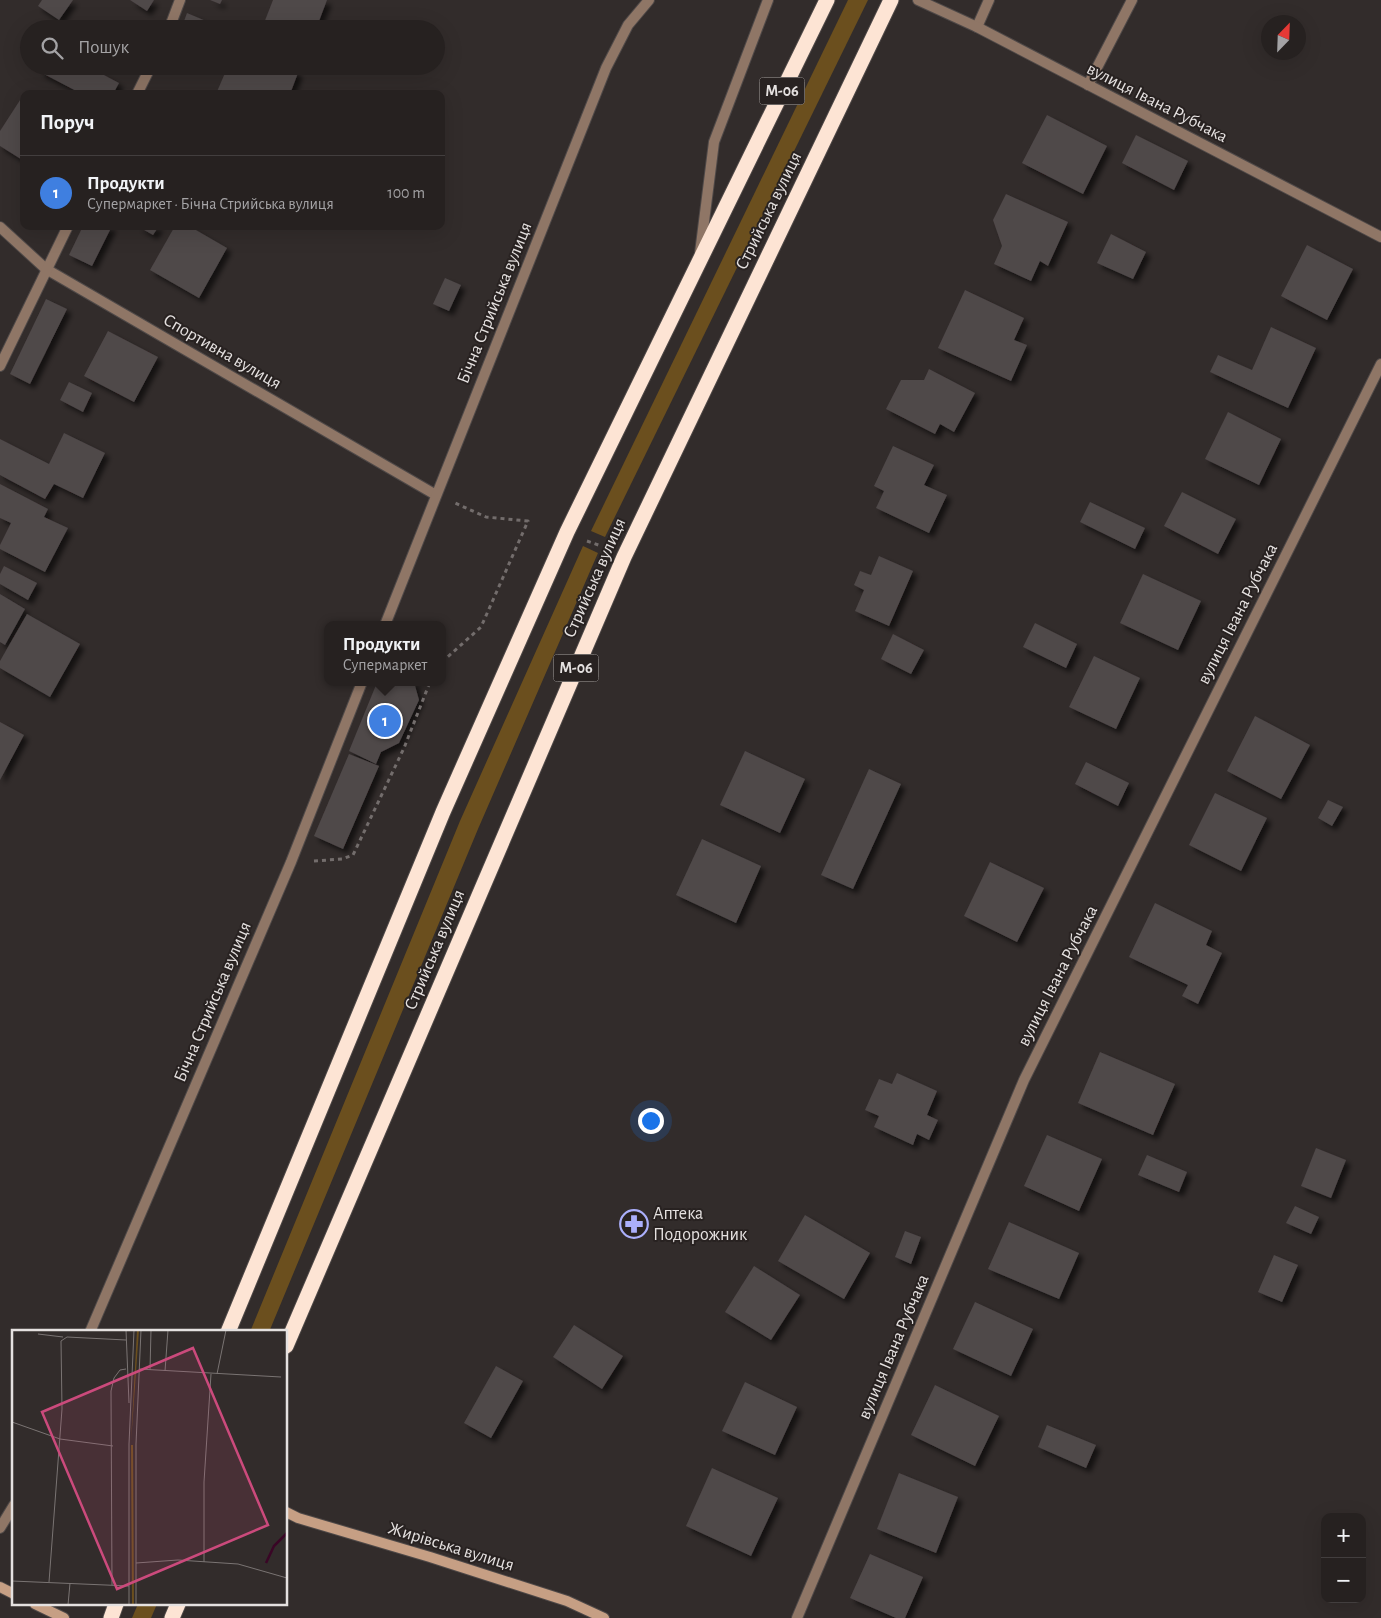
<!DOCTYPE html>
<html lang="uk">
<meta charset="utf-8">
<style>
:root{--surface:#262120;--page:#322e2d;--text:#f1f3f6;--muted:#a4a3a5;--line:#423e3e;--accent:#abaffb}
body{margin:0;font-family:"Alegreya Sans",sans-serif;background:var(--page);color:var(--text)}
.controls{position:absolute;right:15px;bottom:15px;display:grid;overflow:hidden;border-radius:10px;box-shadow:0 5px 20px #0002}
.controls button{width:45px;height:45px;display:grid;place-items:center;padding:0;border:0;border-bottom:1px solid var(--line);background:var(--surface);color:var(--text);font:25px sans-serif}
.compass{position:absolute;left:1261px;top:15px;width:45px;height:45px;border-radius:50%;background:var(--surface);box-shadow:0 5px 20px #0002;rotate:23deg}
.you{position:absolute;left:650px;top:1120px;width:18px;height:18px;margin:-12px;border:4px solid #fff;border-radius:50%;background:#1a73e8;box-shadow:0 0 0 8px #1a73e833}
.badge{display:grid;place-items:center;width:32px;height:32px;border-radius:50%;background:var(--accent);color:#fff;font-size:16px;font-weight:700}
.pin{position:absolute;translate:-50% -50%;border:2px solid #fff;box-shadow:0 1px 5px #0006}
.popup{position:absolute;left:324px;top:621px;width:122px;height:65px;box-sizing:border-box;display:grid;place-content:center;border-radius:10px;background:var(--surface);filter:drop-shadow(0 1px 4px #0005);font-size:16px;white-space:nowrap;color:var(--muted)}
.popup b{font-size:19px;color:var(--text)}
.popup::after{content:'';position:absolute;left:50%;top:100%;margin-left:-10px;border:10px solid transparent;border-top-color:var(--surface)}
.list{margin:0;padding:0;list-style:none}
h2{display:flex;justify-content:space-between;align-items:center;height:65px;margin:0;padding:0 20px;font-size:21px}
h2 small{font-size:16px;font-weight:400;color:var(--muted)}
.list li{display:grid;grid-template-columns:32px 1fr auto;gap:15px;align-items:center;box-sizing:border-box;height:75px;padding:0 20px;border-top:1px solid var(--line)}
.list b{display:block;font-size:19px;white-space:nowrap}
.list p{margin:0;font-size:16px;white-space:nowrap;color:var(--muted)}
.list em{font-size:16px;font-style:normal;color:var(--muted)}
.icon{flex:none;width:28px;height:28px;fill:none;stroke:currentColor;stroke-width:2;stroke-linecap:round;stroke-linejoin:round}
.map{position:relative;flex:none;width:1381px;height:1618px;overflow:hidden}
.search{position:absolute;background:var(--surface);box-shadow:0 5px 20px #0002;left:20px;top:20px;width:425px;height:55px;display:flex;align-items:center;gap:12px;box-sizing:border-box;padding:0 18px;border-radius:28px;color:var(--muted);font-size:19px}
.panel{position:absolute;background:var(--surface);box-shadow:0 5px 20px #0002;left:20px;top:90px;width:425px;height:140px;border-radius:10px}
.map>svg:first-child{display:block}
</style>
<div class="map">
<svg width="1381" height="1618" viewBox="0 0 1381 1618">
<defs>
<filter id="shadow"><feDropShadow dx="4.5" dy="4.5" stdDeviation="2.5" flood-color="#0009"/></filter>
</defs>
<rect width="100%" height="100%" fill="#322c2b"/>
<!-- green -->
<g fill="#6b4f1e">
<path d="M848 0H868L605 537 591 531Z"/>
<path d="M583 546 598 553 478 829 269 1332H250L460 821Z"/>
<path d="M138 1604H157L151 1618H132Z"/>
</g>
<!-- building -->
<g fill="#4f4849" filter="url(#shadow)">
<path d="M42 0H73L59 20 38 6Z"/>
<path d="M130 0H154L147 11Z"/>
<path d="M210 0H222L220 4Z"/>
<path d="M273 0H327L316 29H278L264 23Z"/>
<path d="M187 13 206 21 203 29H181Z"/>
<path d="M43 66H87L119 83 113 94H82L40 72Z"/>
<path d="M228 66H282L298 73 290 94H216Z"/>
<path d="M24 94V161L0 146V131Z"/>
<path d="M1047 115 1107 146 1083 194 1022 163Z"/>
<path d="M1136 135 1188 161 1174 190 1122 163Z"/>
<path d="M1006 194 1068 222 1048 266 1040 261 1031 281 994 264 1002 246 993 220Z"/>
<path d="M83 226H112L92 266 69 255Z"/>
<path d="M137 226H159L153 235Z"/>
<path d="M175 226H189L227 248 199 298 150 270Z"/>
<path d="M1111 234 1146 252 1133 279 1097 263Z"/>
<path d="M1307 245 1353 269 1327 320 1281 296Z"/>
<path d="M445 278 461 285 449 311 433 304Z"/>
<path d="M965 290 1024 318 1014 340 1027 345 1011 381 938 348Z"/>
<path d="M46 299 67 309 30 384 10 374Z"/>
<path d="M1271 327 1316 348 1288 408 1210 372 1218 355 1252 370Z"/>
<path d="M108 331 158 357 134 402 84 376Z"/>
<path d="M929 369 975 393 954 432 940 424 935 434 886 409 901 380H924Z"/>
<path d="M69 382 92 393 83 412 60 400Z"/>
<path d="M1228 412 1281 439 1259 485 1205 459Z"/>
<path d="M64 433 105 453 83 498 54 484 45 499 0 475V439L49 464Z"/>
<path d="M893 446 934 465 924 485 947 495 929 533 876 508 884 491 874 486Z"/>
<path d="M0 484 48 509 44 517 68 528 45 572 0 549V545L11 523 0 518Z"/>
<path d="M1182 492 1236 519 1218 554 1164 526Z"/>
<path d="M1090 502 1145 528 1135 549 1080 522Z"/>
<path d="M879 556 913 571 889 626 855 611 864 590 854 585 860 571 871 575Z"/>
<path d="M4 566 37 583 28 600 0 584V574Z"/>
<path d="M1143 574 1201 601 1178 650 1120 623Z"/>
<path d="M0 594 25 609 5 645 0 642Z"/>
<path d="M27 614 80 644 50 697 0 668V661Z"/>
<path d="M1035 623 1077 644 1066 668 1023 647Z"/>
<path d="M893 634 924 650 911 674 881 659Z"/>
<path d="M1094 656 1140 678 1116 729 1069 707Z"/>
<path d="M386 682H414L419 700 399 743 381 752 376 764 349 751 376 685Z"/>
<path d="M1255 716 1310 745 1281 799 1227 771Z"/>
<path d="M0 722 24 735 0 780Z"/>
<path d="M745 751 805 779 780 833 720 805Z"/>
<path d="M349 754 379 766 343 849 314 836Z"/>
<path d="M1086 762 1129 783 1118 806 1075 784Z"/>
<path d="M869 769 901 784 853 889 821 875Z"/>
<path d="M1215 793 1267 818 1241 871 1189 845Z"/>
<path d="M1328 800 1343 807 1332 826 1318 818Z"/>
<path d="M702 839 761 866 736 923 676 895Z"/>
<path d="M990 862 1044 888 1017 942 964 916Z"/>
<path d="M1155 903 1212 931 1206 945 1222 953 1198 1004 1182 996 1188 985 1129 957Z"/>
<path d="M1100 1052 1175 1084 1153 1135 1078 1103Z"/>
<path d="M897 1073 937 1091 927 1115 938 1120 929 1140 917 1134 913 1145 874 1127 879 1116 865 1110 879 1079 892 1084Z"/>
<path d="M1047 1135 1102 1159 1079 1211 1024 1186Z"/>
<path d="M1316 1148 1346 1160 1331 1198 1301 1186Z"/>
<path d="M1147 1155 1187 1172 1179 1192 1138 1175Z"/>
<path d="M1295 1206 1319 1217 1311 1234 1286 1223Z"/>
<path d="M805 1215 870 1253 844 1299 778 1261Z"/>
<path d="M1009 1222 1079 1253 1059 1299 988 1269Z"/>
<path d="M905 1231 921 1237 911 1264 895 1257Z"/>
<path d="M1274 1255 1298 1265 1282 1302 1258 1292Z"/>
<path d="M754 1266 800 1295 771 1340 725 1312Z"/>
<path d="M975 1302 1033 1329 1011 1376 953 1349Z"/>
<path d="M574 1325 623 1356 602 1389 553 1357Z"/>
<path d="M496 1366 523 1381 491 1438 464 1423Z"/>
<path d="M745 1382 797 1407 775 1455 722 1431Z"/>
<path d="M935 1385 999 1416 975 1466 911 1435Z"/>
<path d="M1047 1425 1096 1445 1086 1468 1038 1447Z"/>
<path d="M712 1468 778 1498 751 1556 686 1526Z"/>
<path d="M899 1473 958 1497 936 1553 877 1529Z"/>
<path d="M870 1554 923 1577 905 1618H896L850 1598Z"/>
</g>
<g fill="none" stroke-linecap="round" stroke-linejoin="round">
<defs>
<g id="lane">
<path d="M977 27 989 0"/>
<path d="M1088 85 1132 0"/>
</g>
<g id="street">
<path d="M918 0 977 27 1381 237"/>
<path d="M169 29 180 0"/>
<path d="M137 94 151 66"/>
<path d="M0 227 46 269 436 495"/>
<path d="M700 253 714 142 768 0"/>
<path d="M0 366 68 226"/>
<path d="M385 625 606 68 628 25 649 0"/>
<path d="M90 1332 291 862 362 682"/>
<path d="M0 1528 14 1505"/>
<path d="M797 1618 1024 1080 1381 364"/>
</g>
<g id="secondary">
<path d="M286 1512 298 1518 430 1557 567 1601 604 1618"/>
<path d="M0 1587 14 1594"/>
<path d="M35 1604 64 1618"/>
</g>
<g id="highway">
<path d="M228 1332 443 812 567 532 827 0"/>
<path d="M286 1346 624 557 891 0"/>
<path d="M111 1618 116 1604"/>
<path d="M172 1618 178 1604"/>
</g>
</defs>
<!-- lane casing -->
<use href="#lane" stroke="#4f4948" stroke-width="12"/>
<!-- street casing -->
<use href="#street" stroke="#4f4948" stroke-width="12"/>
<!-- secondary casing -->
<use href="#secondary" stroke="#4f4948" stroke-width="12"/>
<!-- highway casing -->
<use href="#highway" stroke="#4f4948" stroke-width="17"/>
<!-- path -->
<g stroke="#736d6c" stroke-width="3" stroke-dasharray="4 4" stroke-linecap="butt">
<path d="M587 541 601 546"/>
<path d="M442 662 481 627 528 521 486 517 455 503"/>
<path d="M314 861 342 859 353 855 404 748 430 682"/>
</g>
<!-- lane -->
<use href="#lane" stroke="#8f7666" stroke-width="10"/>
<!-- street -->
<use href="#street" stroke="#8f7666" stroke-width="10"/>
<!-- secondary -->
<use href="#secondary" stroke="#c69f84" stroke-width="10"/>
<!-- highway -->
<use href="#highway" stroke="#fde4d4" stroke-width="15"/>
</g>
<!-- icons -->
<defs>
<symbol id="pharmacy-ring" viewBox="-11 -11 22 22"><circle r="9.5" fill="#282221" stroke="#abaffb" stroke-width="1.5"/><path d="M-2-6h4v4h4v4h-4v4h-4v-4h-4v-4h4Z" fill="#abaffb"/></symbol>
</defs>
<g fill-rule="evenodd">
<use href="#pharmacy-ring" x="618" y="1208" width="32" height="32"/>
</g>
<g text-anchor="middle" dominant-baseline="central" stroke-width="4" stroke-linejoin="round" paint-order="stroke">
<!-- shield labels -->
<g fill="#282221" stroke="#aca8a7" stroke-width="1">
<rect x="759.5" y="77.5" width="45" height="27" rx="4"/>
<rect x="553.5" y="654.5" width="45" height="27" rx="4"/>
</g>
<g font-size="16" font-weight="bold" fill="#e5e1e0">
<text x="782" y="91">М-06</text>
<text x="576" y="668">М-06</text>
</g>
<!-- street labels -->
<g font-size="18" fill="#e5e1e0" stroke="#282221">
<text transform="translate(1157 103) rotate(27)">вулиця Івана Рубчака</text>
<text transform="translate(769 211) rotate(-64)">Стрийська вулиця</text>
<text transform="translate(495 303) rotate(-68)">Бічна Стрийська вулиця</text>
<text transform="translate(222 352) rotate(30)">Спортивна вулиця</text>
<text transform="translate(595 578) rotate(-66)">Стрийська вулиця</text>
<text transform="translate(1238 614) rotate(-63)">вулиця Івана Рубчака</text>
<text transform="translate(435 950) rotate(-67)">Стрийська вулиця</text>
<text transform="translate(1058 976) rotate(-63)">вулиця Івана Рубчака</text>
<text transform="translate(213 1002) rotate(-67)">Бічна Стрийська вулиця</text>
<text transform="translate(894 1347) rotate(-67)">вулиця Івана Рубчака</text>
<text transform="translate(451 1547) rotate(17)">Жирівська вулиця</text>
</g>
<!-- poi labels -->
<g font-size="18" fill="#e5e1e0" stroke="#282221" text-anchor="start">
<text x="653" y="1214">Аптека<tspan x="653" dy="21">Подорожник</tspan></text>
</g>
</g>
<!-- overview -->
<g transform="translate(12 1330)">
<rect width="275" height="275" fill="#322c2b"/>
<path d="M125 0H127L119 112ZM119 115H121L122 275H120Z" fill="#6b4f1e"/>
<path fill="none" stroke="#3a0626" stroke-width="2.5" d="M254 233 262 216 275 203"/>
<path fill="none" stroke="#7a7473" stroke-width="1" d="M114 0 117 73M26 4 51 7M127 39 269 47M138 40 139 0M153 41 156 0M205 44 214 0M0 92 48 109 101 116M192 232V152L199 44M124 233 166 230 226 234 275 248M0 251 117 256M37 252 50 79 49 11 55 7 114 10M100 255 99 61 102 48 108 40 114 39M56 275 58 253M117 275V114L122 0M124 275V114L129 0"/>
<path fill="#cb4a7c" fill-opacity="0.15" stroke="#cb4a7c" stroke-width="2.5" d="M181 18 256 195 105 259 30 82Z"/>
<rect width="275" height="275" fill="none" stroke="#e5e1e0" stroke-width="2.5"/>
</g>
</svg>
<div class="controls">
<button>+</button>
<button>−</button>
</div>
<svg class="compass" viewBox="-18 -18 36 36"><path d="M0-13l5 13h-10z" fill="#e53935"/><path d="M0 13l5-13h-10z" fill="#a4a3a5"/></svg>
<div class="you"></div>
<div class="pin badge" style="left:385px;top:721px;background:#3f7fe0">1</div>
<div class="popup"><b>Продукти</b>Супермаркет</div>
<div class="search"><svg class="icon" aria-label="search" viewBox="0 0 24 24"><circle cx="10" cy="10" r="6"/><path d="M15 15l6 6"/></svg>Пошук</div>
<section class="panel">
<h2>Поруч<small></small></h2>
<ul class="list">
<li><span class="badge" style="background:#3f7fe0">1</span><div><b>Продукти</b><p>Супермаркет · Бічна Стрийська вулиця</p></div><em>100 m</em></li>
</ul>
</section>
</div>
